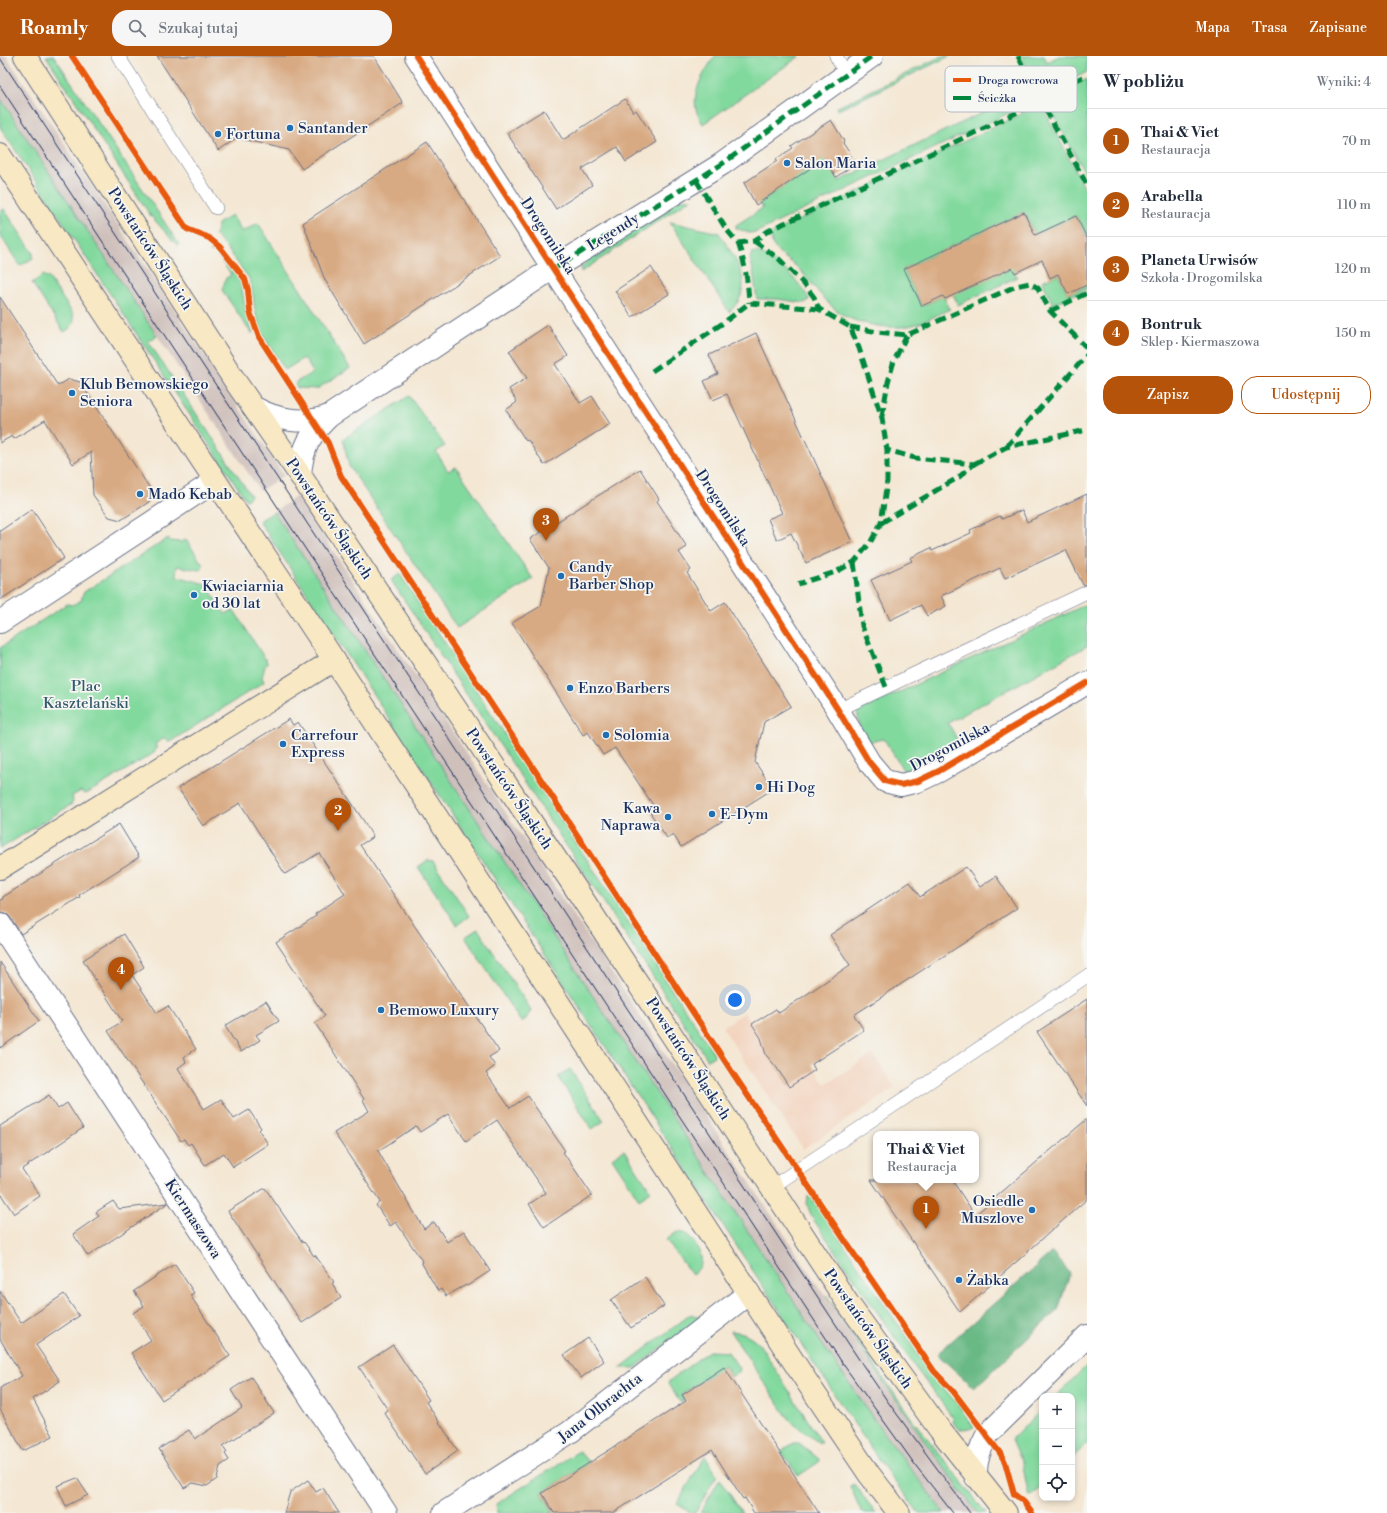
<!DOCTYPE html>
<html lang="pl">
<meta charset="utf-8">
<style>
:root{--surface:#fff;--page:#f6f6f7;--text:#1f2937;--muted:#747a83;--line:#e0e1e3;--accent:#b45309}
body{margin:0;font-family:"Libre Bodoni",serif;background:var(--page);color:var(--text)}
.controls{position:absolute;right:12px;bottom:12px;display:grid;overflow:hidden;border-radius:8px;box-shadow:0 2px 6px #0003}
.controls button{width:36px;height:36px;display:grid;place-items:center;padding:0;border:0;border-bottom:1px solid var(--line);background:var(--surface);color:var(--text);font:20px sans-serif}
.you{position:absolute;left:735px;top:944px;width:14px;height:14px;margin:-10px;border:3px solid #fff;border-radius:50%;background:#1a73e8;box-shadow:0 0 0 6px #1a73e833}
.badge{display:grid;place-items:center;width:26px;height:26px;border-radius:50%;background:var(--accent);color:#fff;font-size:13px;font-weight:700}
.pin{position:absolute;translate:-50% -33px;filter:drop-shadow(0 1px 2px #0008)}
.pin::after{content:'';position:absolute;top:21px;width:14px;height:12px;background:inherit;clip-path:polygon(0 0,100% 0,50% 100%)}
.popup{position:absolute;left:873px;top:1075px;width:106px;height:52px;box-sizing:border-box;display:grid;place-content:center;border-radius:8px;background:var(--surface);filter:drop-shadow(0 1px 3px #0005);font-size:13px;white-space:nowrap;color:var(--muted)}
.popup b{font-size:15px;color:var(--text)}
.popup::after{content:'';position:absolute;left:50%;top:100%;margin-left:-8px;border:8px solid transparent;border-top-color:var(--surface)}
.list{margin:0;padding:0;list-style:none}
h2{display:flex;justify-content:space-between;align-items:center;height:52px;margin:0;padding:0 16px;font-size:17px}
h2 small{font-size:13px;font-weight:400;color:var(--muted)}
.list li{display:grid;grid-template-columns:26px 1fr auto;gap:12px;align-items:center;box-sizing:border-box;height:64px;padding:0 16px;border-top:1px solid var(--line)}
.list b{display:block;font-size:15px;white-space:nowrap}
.list p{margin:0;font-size:13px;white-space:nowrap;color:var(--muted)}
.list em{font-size:13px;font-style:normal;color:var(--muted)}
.actions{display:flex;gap:8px;padding:12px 16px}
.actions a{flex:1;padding:9px 0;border:1px solid var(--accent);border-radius:16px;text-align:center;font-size:14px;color:var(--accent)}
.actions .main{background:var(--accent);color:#fff}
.icon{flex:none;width:22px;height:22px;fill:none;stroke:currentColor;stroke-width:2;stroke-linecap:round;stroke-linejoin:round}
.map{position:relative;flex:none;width:1087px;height:1457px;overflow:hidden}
header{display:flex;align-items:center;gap:24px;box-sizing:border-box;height:56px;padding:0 20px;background:var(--accent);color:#fff}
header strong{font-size:19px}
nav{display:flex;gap:22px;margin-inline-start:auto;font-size:14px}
.search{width:280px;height:36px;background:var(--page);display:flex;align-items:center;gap:10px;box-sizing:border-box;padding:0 14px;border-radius:16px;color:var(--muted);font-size:15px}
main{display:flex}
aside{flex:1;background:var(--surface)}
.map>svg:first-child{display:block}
</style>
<header>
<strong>Roamly</strong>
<div class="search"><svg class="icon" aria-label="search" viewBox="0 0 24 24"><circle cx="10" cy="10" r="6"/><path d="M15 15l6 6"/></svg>Szukaj tutaj</div>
<nav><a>Mapa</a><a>Trasa</a><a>Zapisane</a></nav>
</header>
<main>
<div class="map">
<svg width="1087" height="1457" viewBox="0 0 1087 1457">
<rect width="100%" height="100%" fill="#f6f6f2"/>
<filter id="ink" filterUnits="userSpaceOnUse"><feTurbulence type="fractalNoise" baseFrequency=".025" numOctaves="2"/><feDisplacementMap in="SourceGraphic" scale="8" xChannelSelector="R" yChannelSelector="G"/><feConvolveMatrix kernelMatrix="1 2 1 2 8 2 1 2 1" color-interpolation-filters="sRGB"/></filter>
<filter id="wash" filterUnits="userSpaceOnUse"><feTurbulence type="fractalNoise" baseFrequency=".012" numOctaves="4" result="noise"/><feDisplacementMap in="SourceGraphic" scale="16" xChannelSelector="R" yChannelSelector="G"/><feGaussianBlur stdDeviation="0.9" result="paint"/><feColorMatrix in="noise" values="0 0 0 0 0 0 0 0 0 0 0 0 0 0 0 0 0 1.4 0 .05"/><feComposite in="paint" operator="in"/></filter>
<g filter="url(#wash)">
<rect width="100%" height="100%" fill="#f4e7d3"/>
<!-- built -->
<path fill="#f3d4bf" d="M776 953 825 1028 873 998 895 1032 803 1093 722 971 744 957 752 968Z"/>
<!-- industrial -->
<g fill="#cfc0bb">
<path d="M0 0H6L284 419 260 435 0 42Z"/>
<path d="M297 440 871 1310 931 1395 978 1457H944L876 1366 824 1291 274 456Z"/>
</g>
<!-- green -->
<g fill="#82d99e" stroke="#4e847e">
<path d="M46 0H54L179 188 177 189 150 159Z"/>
<path d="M715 0H800L703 68C700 63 697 58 696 53 692 34 705 15 715 0Z"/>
<path d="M942 0H950L838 54 836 52Z"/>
<path d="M1021 0H1044L1047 6 1059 0H1087V16L1046 36H1040L1037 32Z"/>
<path d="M1087 23V121L1047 46 1049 41Z"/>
<path d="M1030 34 1033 41 1032 46 757 176 749 177 736 172V169L763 152 759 147 790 126 822 99 839 125Z"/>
<path d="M0 42 157 280 148 285 251 440 246 444 0 71Z"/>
<path d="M1034 52H1040L1045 56 1087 137V182L1076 160 1035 179 1024 156 904 213 922 250 943 240 950 253C938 258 926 266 913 269 893 275 853 268 837 255 823 244 811 225 798 212 789 203 771 195 771 181L774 176Z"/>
<path d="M684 143H691L581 216V212L588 204 676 145Z"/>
<path d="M4 153 33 197V202L20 210 0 179V156Z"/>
<path d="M232 159 242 176 258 167 350 312 317 333 297 332 295 327 313 316 304 302 285 314 264 281 260 271 256 259 250 224 226 191 215 180 218 168Z"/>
<path d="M670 166 719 177C735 203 758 230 729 256Z"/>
<path d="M213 190 219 196 241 227 247 262 253 277H251L222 234 226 222 231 219 215 195 210 197Z"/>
<path d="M757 196C777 204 799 224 809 243L808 245 804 247 777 243H757L753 214 750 202 752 197Z"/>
<path d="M1011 208 1017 221 958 249 952 236Z"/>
<path d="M1058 218 1068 238 1087 229V233L1053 248 1042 225Z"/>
<path d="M43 219 49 222 73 258 74 267 69 273 64 276 32 227Z"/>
<path d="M409 340 445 390 436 396 448 415 456 411 533 523 457 572 349 410 343 383Z"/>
<path d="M274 456 824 1291 876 1366 944 1457H919L891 1421 844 1353 259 465Z"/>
<path d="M168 482 170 485 181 486 184 484 187 485 203 509 202 513 199 514 177 510 176 520 206 528 225 558 232 555 235 556 267 606V608L265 610 262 621 264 626 173 684 168 685 165 682 155 688 157 692 154 697 88 737 84 738 81 735 72 740 73 744 72 748 0 793V592L67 548 72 549 82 544V540L84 536Z"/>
<path d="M400 518 715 999 708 1004 391 524Z"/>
<path d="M1087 548V590L948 667 960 688 905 717 884 683 863 687 857 656Z"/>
<path d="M428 804 433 805 469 860 457 869 418 811Z"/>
<path d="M478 873 531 954 526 963 521 966 465 881Z"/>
<path d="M570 1013 604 1065 592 1073 558 1021Z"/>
<path d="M624 1094 651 1135 639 1143 612 1102Z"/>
<path d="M808 1140 817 1148 932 1319 957 1347 974 1371C964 1376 958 1374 953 1366L954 1363 917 1314 811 1160 807 1147Z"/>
<path d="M677 1176C687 1177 690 1180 695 1188 703 1201 705 1209 692 1219L666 1184Z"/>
<path d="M826 1239 912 1363 986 1457H978C924 1386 874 1314 826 1239Z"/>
<path d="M691 1258 700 1262 635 1312H620Z"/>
<path d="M730 1275C743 1276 751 1279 760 1289L822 1387H819L790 1365Z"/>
<path d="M709 1295 728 1296 739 1312 738 1316 731 1321 725 1309 681 1339 684 1344 680 1346 668 1328 669 1325Z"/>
<path d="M1087 1309V1388L1072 1402V1340H1056Z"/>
<path d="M1042 1353V1429L1029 1441 1022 1406 1012 1383Z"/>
<path d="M794 1387H799L819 1403V1406L798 1420 781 1395Z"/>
<path d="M579 1395 589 1407 542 1437 554 1457H518L517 1456 515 1457H497L496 1448Z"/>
<path d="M705 1400 717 1419 695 1457H692L677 1448Z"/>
<path d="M720 1423 742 1457H700Z"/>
<path d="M854 1428 876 1457H862L850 1430Z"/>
</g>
<!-- forest -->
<path fill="#69b985" stroke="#427472" d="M1052 1196 1070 1217 1058 1254 974 1332 937 1298Z"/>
<g id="blocks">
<!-- building -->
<g fill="#d8aa83">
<path d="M157 0H374L403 47 302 113 289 94 237 82 218 95Z"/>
<path d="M625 43 633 56 636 54 657 86 626 106 617 91 582 113 592 129 556 153 507 77 544 54 563 84Z"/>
<path d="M831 64 844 85 843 87 856 107 836 121 824 103 756 149 744 127 777 105 776 103 793 92 791 90Z"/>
<path d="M427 86 500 200 364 288 325 224 303 167Z"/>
<path d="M1024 156 1035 179 1076 160 1087 182V229L1068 238 1058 218 1050 222 1042 204 1015 217 1012 212 945 243 943 240 922 250 904 213Z"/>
<path d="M651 211 669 238 632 261 615 235Z"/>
<path d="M0 241 58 330 69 323 80 326 151 434 149 446 121 464 109 461 93 439 91 396 73 408 45 364 14 383 12 380 0 387Z"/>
<path d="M548 269 568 300 555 308 580 347 592 340 610 368 544 409 528 384 526 385 506 354 517 346 509 333 527 322 509 295Z"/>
<path d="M756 277 852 486 806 507 791 477 777 484 768 463 782 457 727 338 713 344 704 325 718 318 709 299Z"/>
<path d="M640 413 659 443 657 445 687 491 679 496 691 514 687 517 711 555 725 546 791 650 764 666 755 706 773 733 681 791 673 778 667 782 647 752 653 749 615 692 603 699 588 676 583 679 512 567 541 550 549 512 530 483Z"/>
<path d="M1087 438V528L1083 529 1066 494 1005 522 1000 512 941 540 946 550 927 560 921 549 890 564 871 524 912 505 910 502 931 492 932 495 971 477 970 474 1000 460 1002 463 1022 454 1027 466Z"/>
<path d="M32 453 64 502 0 544V475Z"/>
<path d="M289 663 293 669 298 666 365 767 373 781 360 789 499 995 489 1001 495 1010 486 1017 510 1052 528 1040 565 1095 563 1096 592 1139 544 1171 529 1148 546 1137 497 1064 466 1085 448 1058 420 1076 416 1070 378 1095 424 1173 434 1166 447 1186 464 1175 490 1215 467 1230 466 1229 446 1240 441 1233 438 1235 421 1206 422 1205 396 1166 390 1170 376 1149 380 1146 334 1077 369 1055 363 1044 364 1043 315 967 325 960 276 886 316 860 315 858 345 838 319 797 285 818 240 747 203 770 178 732Z"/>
<path d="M119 768 139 801 79 839 80 841 21 878 10 861 6 857 0 856V844H2L3 841Z"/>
<path d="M966 811 980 831 996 820 1017 852 854 959 864 974 812 1008 815 1014 789 1031 777 1012 766 999 761 982 752 968 776 953 779 957 850 909 830 879 910 826 920 841Z"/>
<path d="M124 878 144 911 132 919 157 957 168 950 196 993 184 1001 186 1006 178 1012 204 1053 221 1043 234 1063 249 1054 261 1072 259 1074 268 1088 233 1111 224 1097 205 1109 191 1087 188 1089 184 1083 181 1085 108 975 122 965 83 904Z"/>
<path d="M0 906 39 965 0 992Z"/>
<path d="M1087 943V1050L1037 976Z"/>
<path d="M266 945 279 965 256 979 260 984 241 996 225 970Z"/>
<path d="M49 1039 58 1053 67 1047 83 1072 22 1113 40 1140 14 1158 0 1137V1070Z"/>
<path d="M1087 1063V1143L960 1256 871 1124H952L975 1159Z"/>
<path d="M265 1132 303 1187 304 1186 314 1200 315 1199 334 1226 332 1227 341 1242 302 1267 228 1155Z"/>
<path d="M113 1145 119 1153 168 1147 88 1200 73 1178 99 1160 96 1156Z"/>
<path d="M175 1208 194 1237 190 1239 230 1300 162 1344 131 1297 151 1284 133 1257 144 1250 134 1235Z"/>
<path d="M645 1221 664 1250 631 1272 611 1244Z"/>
<path d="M0 1235 21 1267 64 1238 79 1260 36 1289 60 1325 33 1343 53 1380 23 1395 0 1353V1332L22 1320 0 1283Z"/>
<path d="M588 1282 604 1305 581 1322 564 1299Z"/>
<path d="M393 1289 429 1344 426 1346 458 1395 425 1418 384 1356 388 1354 359 1311Z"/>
<path d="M724 1311 819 1457H754L745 1442 743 1443 712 1394 613 1457H554L542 1437 686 1345 682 1339Z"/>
<path d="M251 1321 274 1357 223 1390 227 1396 225 1398 229 1404 220 1410 217 1423 207 1430 193 1427 184 1432 159 1393 189 1374 195 1383 242 1352 231 1334Z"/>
<path d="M77 1422 88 1439 66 1450 57 1430Z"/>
<path d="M308 1424 316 1436 323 1432 339 1457H284L290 1436Z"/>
</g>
</g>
</g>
<g filter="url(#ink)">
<use href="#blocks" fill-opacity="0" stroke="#676f87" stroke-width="1"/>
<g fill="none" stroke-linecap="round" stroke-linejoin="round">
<defs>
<g id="lane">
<path d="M118 0 216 152"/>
<path d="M836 0 846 18"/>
<path d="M838 654 1087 536"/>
<path d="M772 1131 1087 920"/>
</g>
<g id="street">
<path d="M416 0 838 654 869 706 885 725 901 729 918 725 939 715 1087 627"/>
<path d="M253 351C276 364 304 369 329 360"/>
<path d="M300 419C302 392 310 378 329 360L541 220 722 108 872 0"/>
<path d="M0 566 215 425"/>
<path d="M0 868 386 1457"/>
<path d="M976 1421C975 1406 980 1392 987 1379L1087 1280"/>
<path d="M444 1457 570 1376 749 1237"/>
</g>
<g id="secondary">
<path d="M25 0 237 328 300 419 576 833 847 1246 940 1374 1006 1457"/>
<path d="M0 99 334 604 809 1329 869 1418 899 1457"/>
<path d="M0 812 334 604"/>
</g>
</defs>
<!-- lane casing -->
<use href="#lane" stroke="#676f87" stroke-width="14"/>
<!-- street casing -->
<use href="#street" stroke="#676f87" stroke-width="24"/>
<!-- secondary casing -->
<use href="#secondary" stroke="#676f87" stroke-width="24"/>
<!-- lane -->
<use href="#lane" stroke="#fff" stroke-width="13"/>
<!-- street -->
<use href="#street" stroke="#fff" stroke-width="22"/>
<!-- secondary -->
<use href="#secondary" stroke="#f8e8c3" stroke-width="22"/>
<!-- tram -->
<g stroke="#1b2f5e" stroke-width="1">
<path d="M0 2 858 1302 888 1346 970 1457"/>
<path d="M0 30 845 1311 916 1410 953 1457"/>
</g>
<!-- quiet -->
<g stroke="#00873e" stroke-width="5" stroke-dasharray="10 5" stroke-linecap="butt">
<path d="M1018 0C1039 44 1064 86 1087 129"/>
<path d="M696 124 726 173 738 187 754 185 768 175 1035 48 1047 38 1087 19"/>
<path d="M754 185 779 203 803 227 814 241 819 253 850 271 859 292 882 362 887 394V425L881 467 870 487 854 506 836 516 798 528"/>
<path d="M738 187C745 207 748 226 749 247"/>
<path d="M556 216 554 213 722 108 872 0"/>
<path d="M1050 255 1087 237"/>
<path d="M850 271 878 276 907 279 1016 230 1030 227 1038 232 1050 255 1087 292"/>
<path d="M652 315 726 265 749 247 819 253"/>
<path d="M882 360 888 326 894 305 907 279"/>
<path d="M1006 391 1087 299"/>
<path d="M974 408 1006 391 1087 374"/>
<path d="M881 467 959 421 974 408 915 402 887 394"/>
<path d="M854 506 862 570 886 631"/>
</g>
<defs>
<g id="cycleway">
<path d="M72 0 187 173 209 182 220 191 245 223 248 234 250 256 259 281 328 387 341 420 536 716 734 1019 858 1204 934 1315 953 1335 1000 1397 1005 1406 1014 1438 1024 1446 1032 1457"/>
<path d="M416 0 838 654 869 706 885 725 901 729 918 725 939 715 1087 627"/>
</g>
</defs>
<!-- cycleway casing -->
<use href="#cycleway" stroke="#f6f6f2" stroke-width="8"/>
<!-- cycleway -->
<use href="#cycleway" stroke="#e8590c" stroke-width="6"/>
</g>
</g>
<!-- markers -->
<g fill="#1f6fb2" stroke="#f6f6f2" stroke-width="1.5">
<circle cx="290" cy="72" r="4"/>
<circle cx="218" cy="78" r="4"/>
<circle cx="787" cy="107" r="4"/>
<circle cx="72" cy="337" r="4"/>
<circle cx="140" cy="438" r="4"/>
<circle cx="561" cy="520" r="4"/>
<circle cx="194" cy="539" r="4"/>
<circle cx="570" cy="632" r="4"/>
<circle cx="606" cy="679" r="4"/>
<circle cx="283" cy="688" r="4"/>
<circle cx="759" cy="731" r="4"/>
<circle cx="712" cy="758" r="4"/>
<circle cx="668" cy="761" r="4"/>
<circle cx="381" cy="954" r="4"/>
<circle cx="1032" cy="1154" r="4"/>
<circle cx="959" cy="1224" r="4"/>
</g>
<g text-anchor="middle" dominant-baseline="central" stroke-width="3.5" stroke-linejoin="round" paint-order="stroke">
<!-- poi labels -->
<g font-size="15" fill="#1b2f5e" stroke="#f6f6f2" text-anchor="start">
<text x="298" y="72">Santander</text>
<text x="226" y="78">Fortuna</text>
<text x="795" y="107">Salon Maria</text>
<text x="80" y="328">Klub Bemowskiego<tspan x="80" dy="17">Seniora</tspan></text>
<text x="148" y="438">Mado Kebab</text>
<text x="569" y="511">Candy<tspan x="569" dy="17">Barber Shop</tspan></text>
<text x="202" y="530">Kwiaciarnia<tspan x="202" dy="17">od 30 lat</tspan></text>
<text x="578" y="632">Enzo Barbers</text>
<text x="291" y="679">Carrefour<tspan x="291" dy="17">Express</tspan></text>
<text x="614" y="679">Solomia</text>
<text x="767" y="731">Hi Dog</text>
<text x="660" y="752" text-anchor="end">Kawa<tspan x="660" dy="17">Naprawa</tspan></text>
<text x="720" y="758">E-Dym</text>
<text x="389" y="954">Bemowo Luxury</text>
<text x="1024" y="1145" text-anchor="end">Osiedle<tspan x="1024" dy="17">Muszlove</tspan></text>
<text x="967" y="1224">Żabka</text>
</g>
<!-- street labels -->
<g font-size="15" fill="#1b2f5e" stroke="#f6f6f2">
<text transform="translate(613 176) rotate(-32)">Legendy</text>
<text transform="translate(548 180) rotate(57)">Drogomilska</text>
<text transform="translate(150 193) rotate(57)">Powstańców Śląskich</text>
<text transform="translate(723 452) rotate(57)">Drogomilska</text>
<text transform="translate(329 463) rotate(56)">Powstańców Śląskich</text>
<text transform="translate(950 691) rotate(-28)">Drogomilska</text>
<text transform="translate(509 733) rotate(56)">Powstańców Śląskich</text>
<text transform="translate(688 1003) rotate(57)">Powstańców Śląskich</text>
<text transform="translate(193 1163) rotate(57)">Kiermaszowa</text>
<text transform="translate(868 1273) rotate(55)">Powstańców Śląskich</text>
<text transform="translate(600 1352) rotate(-38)">Jana Olbrachta</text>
</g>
<!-- park labels -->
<g font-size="15" fill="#355a6e" stroke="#f6f6f2">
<text x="86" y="630">Plac<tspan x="86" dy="17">Kasztelański</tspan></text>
</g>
</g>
<!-- legend -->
<rect x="945" y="10" width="132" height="46" rx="6" fill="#f6f6f2" stroke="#b4bac6" stroke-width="1"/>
<rect x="953" y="22" width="18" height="4" fill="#e8590c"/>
<rect x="953" y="40" width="18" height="4" fill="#00873e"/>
<g font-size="11" fill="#1b2f5e">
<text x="978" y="28">Droga rowerowa</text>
<text x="978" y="46">Ścieżka</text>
</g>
</svg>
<div class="controls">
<button>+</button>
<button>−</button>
<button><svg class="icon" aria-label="locate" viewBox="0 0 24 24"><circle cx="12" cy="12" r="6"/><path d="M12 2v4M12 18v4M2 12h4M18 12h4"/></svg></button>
</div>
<div class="you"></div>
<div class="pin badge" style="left:926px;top:1173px">1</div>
<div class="popup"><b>Thai &amp; Viet</b>Restauracja</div>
<div class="pin badge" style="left:338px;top:775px">2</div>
<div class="pin badge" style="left:546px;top:485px">3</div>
<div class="pin badge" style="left:121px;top:934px">4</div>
</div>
<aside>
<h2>W pobliżu<small>Wyniki: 4</small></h2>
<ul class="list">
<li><span class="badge">1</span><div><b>Thai &amp; Viet</b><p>Restauracja</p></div><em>70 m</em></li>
<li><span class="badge">2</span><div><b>Arabella</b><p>Restauracja</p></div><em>110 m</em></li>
<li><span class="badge">3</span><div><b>Planeta Urwisów</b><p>Szkoła · Drogomilska</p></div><em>120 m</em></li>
<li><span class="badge">4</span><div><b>Bontruk</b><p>Sklep · Kiermaszowa</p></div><em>150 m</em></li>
</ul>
<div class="actions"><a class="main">Zapisz</a><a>Udostępnij</a></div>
</aside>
</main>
